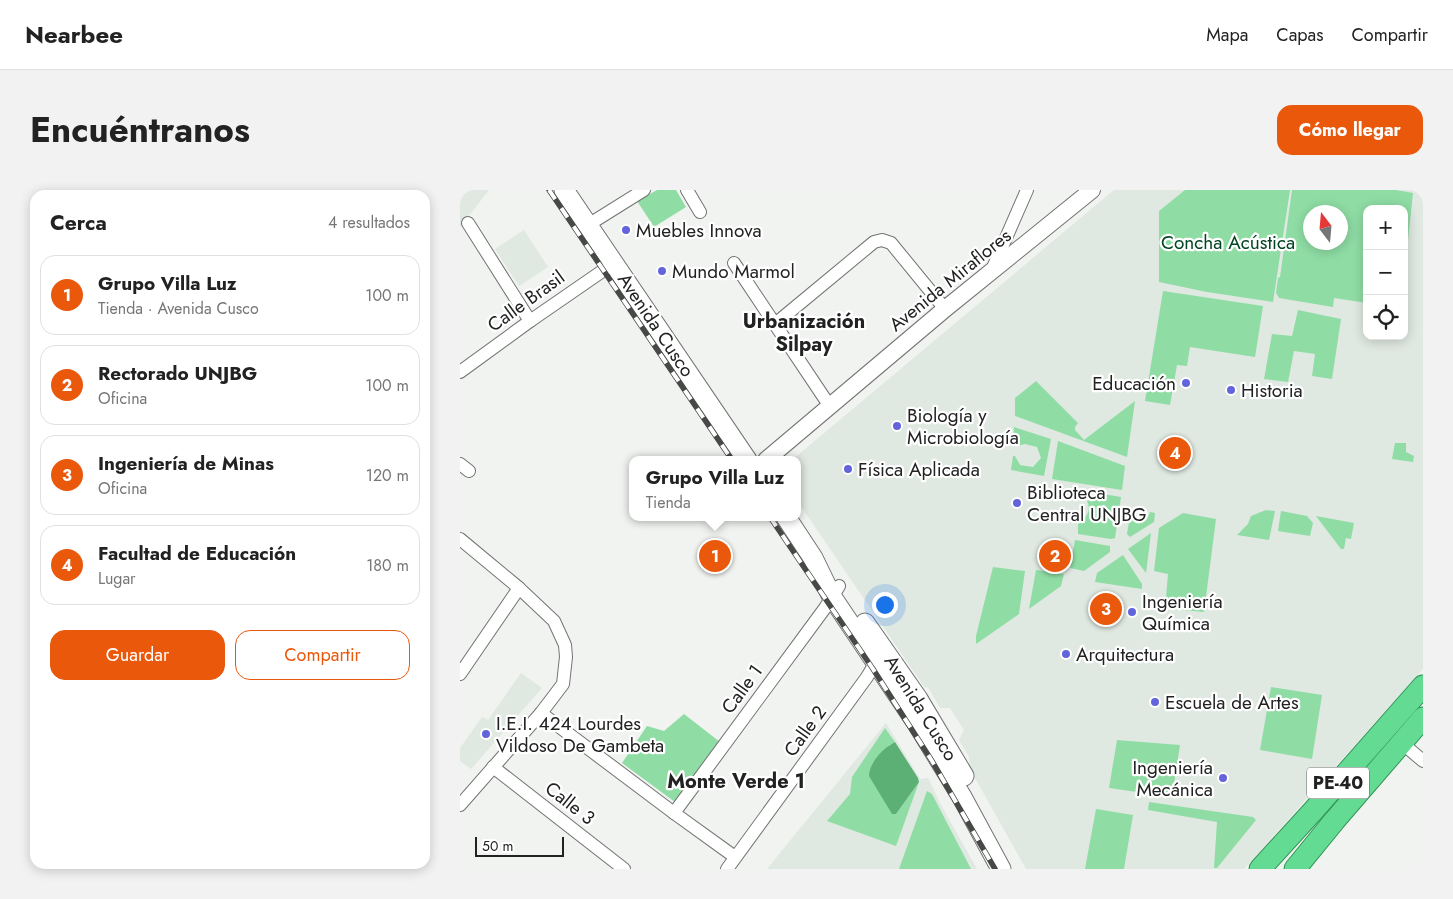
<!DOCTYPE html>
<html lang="es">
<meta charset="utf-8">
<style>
:root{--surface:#fff;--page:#f2f2f2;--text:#222;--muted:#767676;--line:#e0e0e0;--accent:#ea580c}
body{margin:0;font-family:Jost,sans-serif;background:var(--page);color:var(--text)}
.controls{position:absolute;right:15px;top:15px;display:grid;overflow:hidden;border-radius:10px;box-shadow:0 2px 12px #0003}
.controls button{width:45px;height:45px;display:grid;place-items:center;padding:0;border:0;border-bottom:1px solid var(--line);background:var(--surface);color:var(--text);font:25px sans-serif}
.compass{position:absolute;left:843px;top:15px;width:45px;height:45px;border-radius:50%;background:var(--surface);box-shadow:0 2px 12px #0003;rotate:344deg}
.scale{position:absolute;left:15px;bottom:12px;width:89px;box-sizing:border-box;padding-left:5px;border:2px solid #212221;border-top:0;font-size:14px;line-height:18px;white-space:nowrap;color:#212221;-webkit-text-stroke:4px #fff;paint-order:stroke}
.you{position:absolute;left:424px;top:414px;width:18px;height:18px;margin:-12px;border:4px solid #fff;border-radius:50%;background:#1a73e8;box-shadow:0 0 0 8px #1a73e833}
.badge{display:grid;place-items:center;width:32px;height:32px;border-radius:50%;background:var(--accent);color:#fff;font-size:16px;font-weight:700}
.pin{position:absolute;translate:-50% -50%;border:2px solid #fff;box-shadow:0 1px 5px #0006}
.popup{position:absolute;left:169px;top:266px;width:172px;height:65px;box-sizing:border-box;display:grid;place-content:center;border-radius:10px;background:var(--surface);filter:drop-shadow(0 1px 4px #0005);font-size:16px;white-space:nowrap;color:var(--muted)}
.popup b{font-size:19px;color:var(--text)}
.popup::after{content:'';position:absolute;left:50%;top:100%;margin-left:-10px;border:10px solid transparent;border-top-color:var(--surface)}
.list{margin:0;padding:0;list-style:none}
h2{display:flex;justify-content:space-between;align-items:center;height:65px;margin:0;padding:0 20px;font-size:21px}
h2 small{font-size:16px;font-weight:400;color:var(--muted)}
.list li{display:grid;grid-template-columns:32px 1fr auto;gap:15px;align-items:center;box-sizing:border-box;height:80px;margin:0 10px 10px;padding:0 10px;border:1px solid var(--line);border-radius:15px}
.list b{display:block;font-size:19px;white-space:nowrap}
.list p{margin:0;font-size:16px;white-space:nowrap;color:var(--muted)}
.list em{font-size:16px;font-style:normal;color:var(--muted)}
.actions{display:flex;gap:10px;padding:15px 20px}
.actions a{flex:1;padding:11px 0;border:1px solid var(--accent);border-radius:15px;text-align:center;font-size:18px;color:var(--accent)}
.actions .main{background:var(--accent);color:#fff}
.icon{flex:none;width:28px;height:28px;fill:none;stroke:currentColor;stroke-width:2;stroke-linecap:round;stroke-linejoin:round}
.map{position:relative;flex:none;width:963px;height:679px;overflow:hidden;border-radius:15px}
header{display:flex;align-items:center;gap:30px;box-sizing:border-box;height:70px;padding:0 25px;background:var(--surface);border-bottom:1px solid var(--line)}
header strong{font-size:24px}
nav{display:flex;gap:28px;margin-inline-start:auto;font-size:18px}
.intro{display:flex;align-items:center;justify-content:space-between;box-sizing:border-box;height:120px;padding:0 30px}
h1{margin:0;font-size:35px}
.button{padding:12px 22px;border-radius:15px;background:var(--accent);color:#fff;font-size:18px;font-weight:700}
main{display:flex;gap:30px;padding:0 30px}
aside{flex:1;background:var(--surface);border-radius:15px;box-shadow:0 2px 12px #0003}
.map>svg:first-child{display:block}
</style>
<header>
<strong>Nearbee</strong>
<nav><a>Mapa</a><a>Capas</a><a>Compartir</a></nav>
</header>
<div class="intro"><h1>Encuéntranos</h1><a class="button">Cómo llegar</a></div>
<main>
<aside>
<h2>Cerca<small>4 resultados</small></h2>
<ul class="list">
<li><span class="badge">1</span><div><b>Grupo Villa Luz</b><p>Tienda · Avenida Cusco</p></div><em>100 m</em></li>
<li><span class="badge">2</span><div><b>Rectorado UNJBG</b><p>Oficina</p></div><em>100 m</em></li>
<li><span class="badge">3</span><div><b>Ingeniería de Minas</b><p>Oficina</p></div><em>120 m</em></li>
<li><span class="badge">4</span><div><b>Facultad de Educación</b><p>Lugar</p></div><em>180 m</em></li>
</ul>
<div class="actions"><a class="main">Guardar</a><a>Compartir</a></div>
</aside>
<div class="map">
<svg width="963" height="679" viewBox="0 0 963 679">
<rect width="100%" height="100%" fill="#f0f3f0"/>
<!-- built -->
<g fill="#dfe8e1" fill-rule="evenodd">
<path d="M0 0H29L0 37Z"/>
<path d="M654 0H963V479L784 679H566L510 579 509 567 499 550 504 540 490 518H480L468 497 465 498 338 312V270H332ZM907 19H944V146H907ZM851 22H881V52H851Z"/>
<path d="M64 40 88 77 59 96 35 59Z"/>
<path d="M61 483 82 498 11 579 0 571V558L22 527 28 530Z"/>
<path d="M426 533 460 589 468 588 481 615 517 679H307Z"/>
</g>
<!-- green -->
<g fill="#8fdda5" fill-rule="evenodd">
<path d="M197 0H216L226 17 194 37 177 11Z"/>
<path d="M725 0H830L813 112 747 102 699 92V21Z"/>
<path d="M832 0H936L953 3 944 88V19H907V113L874 108 873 117 819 108 816 103 818 88 820 87ZM851 22H881V52H851Z"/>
<path d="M703 101 803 116 795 167 730 157 727 176 717 175 710 215 685 211Z"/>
<path d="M838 120 881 129 872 189 852 186 855 164 834 161 828 192 804 189 812 144 832 146Z"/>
<path d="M576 191 618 233 615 237V240L624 250 675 211 667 267 555 226V208Z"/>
<path d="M554 237 591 249 584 286 551 280 553 266H555L560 275 573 277 581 268 577 257 565 254 557 256H552Z"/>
<path d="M598 251 665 276 662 300 592 289Z"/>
<path d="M935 253H946V262L954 266 953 272 932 269Z"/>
<path d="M643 304 661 307 655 348 651 349 618 344V334C626 328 632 321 627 311Z"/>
<path d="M671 320 676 321 675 325C679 329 683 329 688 327L690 322 695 323 694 332 670 347 667 344Z"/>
<path d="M806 320 815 321 809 350 777 345 788 334 791 326Z"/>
<path d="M821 321 847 326 853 333 850 346 818 341Z"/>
<path d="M723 323 756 329 744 422 711 419 706 407 708 384 694 381 699 338Z"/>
<path d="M856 326 894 333 891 349 886 348 884 359H881Z"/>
<path d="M691 343 686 383 668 359Z"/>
<path d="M615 350 650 356V362L624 381 610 378Z"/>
<path d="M663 365 682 394V399L635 392 637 383Z"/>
<path d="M533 377 565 381 559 424 516 454V446Z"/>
<path d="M576 380 604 384 601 396 569 419Z"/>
<path d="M811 497 862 505 852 569 800 560Z"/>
<path d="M224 524 260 552 215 612 162 573 187 536 204 541Z"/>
<path d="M425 538 435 552 429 555 436 624 459 592 436 656 367 631 390 604 392 587Z"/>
<path d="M657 550 720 555 712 607 649 598Z"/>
<path d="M467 601 472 604 511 679H439Z"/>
<path d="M689 612 793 627 796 630 757 678H754L757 632 688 620Z"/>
<path d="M636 619 673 625 664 679H625Z"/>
</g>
<!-- water -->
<path fill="#5cb076" d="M435 552 458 588 459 592 436 624H432L409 586C409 573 423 558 435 552Z"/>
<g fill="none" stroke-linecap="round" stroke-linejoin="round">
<defs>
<g id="minor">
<path d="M227 0 240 22"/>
<path d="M8 33 70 131"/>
<path d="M128 35 184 0"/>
<path d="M274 73 369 215"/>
<path d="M532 80 567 0"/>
<path d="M315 134 414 52 422 50 431 53 485 119"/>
<path d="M0 182 70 131 154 73"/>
<path d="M0 274 9 281"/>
<path d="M0 349 59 398 94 431 105 455 106 467 103 494 81 523 0 615"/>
<path d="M0 484 59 398"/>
<path d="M81 523 214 623 275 667"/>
<path d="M942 553 963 571"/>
<path d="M33 577 164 679"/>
<path d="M214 623 365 418 379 396"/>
<path d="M267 679 407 487 416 472"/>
</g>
<path id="tertiary" d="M306 270 485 119 632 0"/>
<g id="secondary">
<path d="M104 0 287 270"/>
<path d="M326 327 353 368 372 407 458 535 502 607 541 679"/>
<path d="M405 433 458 509 504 586"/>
</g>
<g id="trunk">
<path d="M800 679 853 621 963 496"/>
<path d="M835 679 875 630 963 528"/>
</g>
</defs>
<!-- minor casing -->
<use href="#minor" stroke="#727472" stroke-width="14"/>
<!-- tertiary casing -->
<use href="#tertiary" stroke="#727472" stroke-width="18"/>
<!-- secondary casing -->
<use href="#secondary" stroke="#727472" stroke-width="21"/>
<!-- trunk casing -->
<use href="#trunk" stroke="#339459" stroke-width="23"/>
<!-- minor -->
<use href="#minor" stroke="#fff" stroke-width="12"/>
<!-- tertiary -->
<use href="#tertiary" stroke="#fff" stroke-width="16"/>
<!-- secondary -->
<use href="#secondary" stroke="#fff" stroke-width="19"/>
<!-- trunk -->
<use href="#trunk" stroke="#63db92" stroke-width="21"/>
<defs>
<g id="rail">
<path d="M89 0 272 270"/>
<path d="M310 327 413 479 472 571 535 679"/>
</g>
</defs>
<!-- rail casing -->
<use href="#rail" stroke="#474947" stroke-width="5.5"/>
<!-- rail -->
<use href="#rail" stroke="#fff" stroke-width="4" stroke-dasharray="11" stroke-linecap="butt"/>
</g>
<!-- markers -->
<g fill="#6364dc" stroke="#fff" stroke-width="2">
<circle cx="166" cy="40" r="5"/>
<circle cx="202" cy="81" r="5"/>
<circle cx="726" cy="193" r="5"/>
<circle cx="771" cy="200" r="5"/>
<circle cx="437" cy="236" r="5"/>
<circle cx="388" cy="279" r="5"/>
<circle cx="557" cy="313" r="5"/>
<circle cx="672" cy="422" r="5"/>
<circle cx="606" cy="464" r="5"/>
<circle cx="695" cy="512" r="5"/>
<circle cx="26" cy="544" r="5"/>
<circle cx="763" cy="588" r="5"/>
</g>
<g text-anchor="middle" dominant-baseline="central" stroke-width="4.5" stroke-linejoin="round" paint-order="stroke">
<!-- shield labels -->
<rect fill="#fff" stroke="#646464" stroke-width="1" x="847" y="577.5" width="62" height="31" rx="4"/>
<g font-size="18" font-weight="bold" fill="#212221">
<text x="878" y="593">PE-40</text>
</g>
<!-- poi labels -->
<g font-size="19" fill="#212221" stroke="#fff" text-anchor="start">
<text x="176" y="40">Muebles Innova</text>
<text x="212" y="81">Mundo Marmol</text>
<text x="716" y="193" text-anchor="end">Educación</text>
<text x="781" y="200">Historia</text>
<text x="447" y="225">Biología y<tspan x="447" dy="22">Microbiología</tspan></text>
<text x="398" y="279">Física Aplicada</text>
<text x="567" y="302">Biblioteca<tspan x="567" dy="22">Central UNJBG</tspan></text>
<text x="682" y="411">Ingeniería<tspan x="682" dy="22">Química</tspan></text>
<text x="616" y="464">Arquitectura</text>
<text x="705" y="512">Escuela de Artes</text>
<text x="36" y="533">I.E.I. 424 Lourdes<tspan x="36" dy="22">Vildoso De Gambeta</tspan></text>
<text x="753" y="577" text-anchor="end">Ingeniería<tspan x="753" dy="22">Mecánica</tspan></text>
</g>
<!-- park labels -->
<g font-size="19" fill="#004520" stroke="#fff">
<text x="768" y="52">Concha Acústica</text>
</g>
<!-- street labels -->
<g font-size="19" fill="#212221" stroke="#fff">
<text transform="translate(490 90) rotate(-39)">Avenida Miraflores</text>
<text transform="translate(66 111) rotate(-36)">Calle Brasil</text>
<text transform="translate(196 135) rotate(56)">Avenida Cusco</text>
<text transform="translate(282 499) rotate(-54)">Calle 1</text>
<text transform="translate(461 518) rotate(58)">Avenida Cusco</text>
<text transform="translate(345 541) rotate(-54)">Calle 2</text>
<text transform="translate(110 613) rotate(38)">Calle 3</text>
</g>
<!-- neighbourhood labels -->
<g font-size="20" font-weight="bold" fill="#212221" stroke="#fff">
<text x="344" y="131">Urbanización<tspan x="344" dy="23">Silpay</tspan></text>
<text x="276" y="591">Monte Verde 1</text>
</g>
</g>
</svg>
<div class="controls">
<button>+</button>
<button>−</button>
<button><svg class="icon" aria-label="locate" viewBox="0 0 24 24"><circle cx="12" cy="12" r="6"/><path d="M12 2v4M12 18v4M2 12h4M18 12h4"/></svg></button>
</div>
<svg class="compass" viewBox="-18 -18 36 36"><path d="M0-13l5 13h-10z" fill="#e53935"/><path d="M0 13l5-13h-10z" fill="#767676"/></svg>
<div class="scale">50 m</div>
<div class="you"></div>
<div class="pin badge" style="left:255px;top:366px">1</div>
<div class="popup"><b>Grupo Villa Luz</b>Tienda</div>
<div class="pin badge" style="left:595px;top:366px">2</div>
<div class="pin badge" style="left:646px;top:419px">3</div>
<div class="pin badge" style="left:715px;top:263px">4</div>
</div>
</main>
